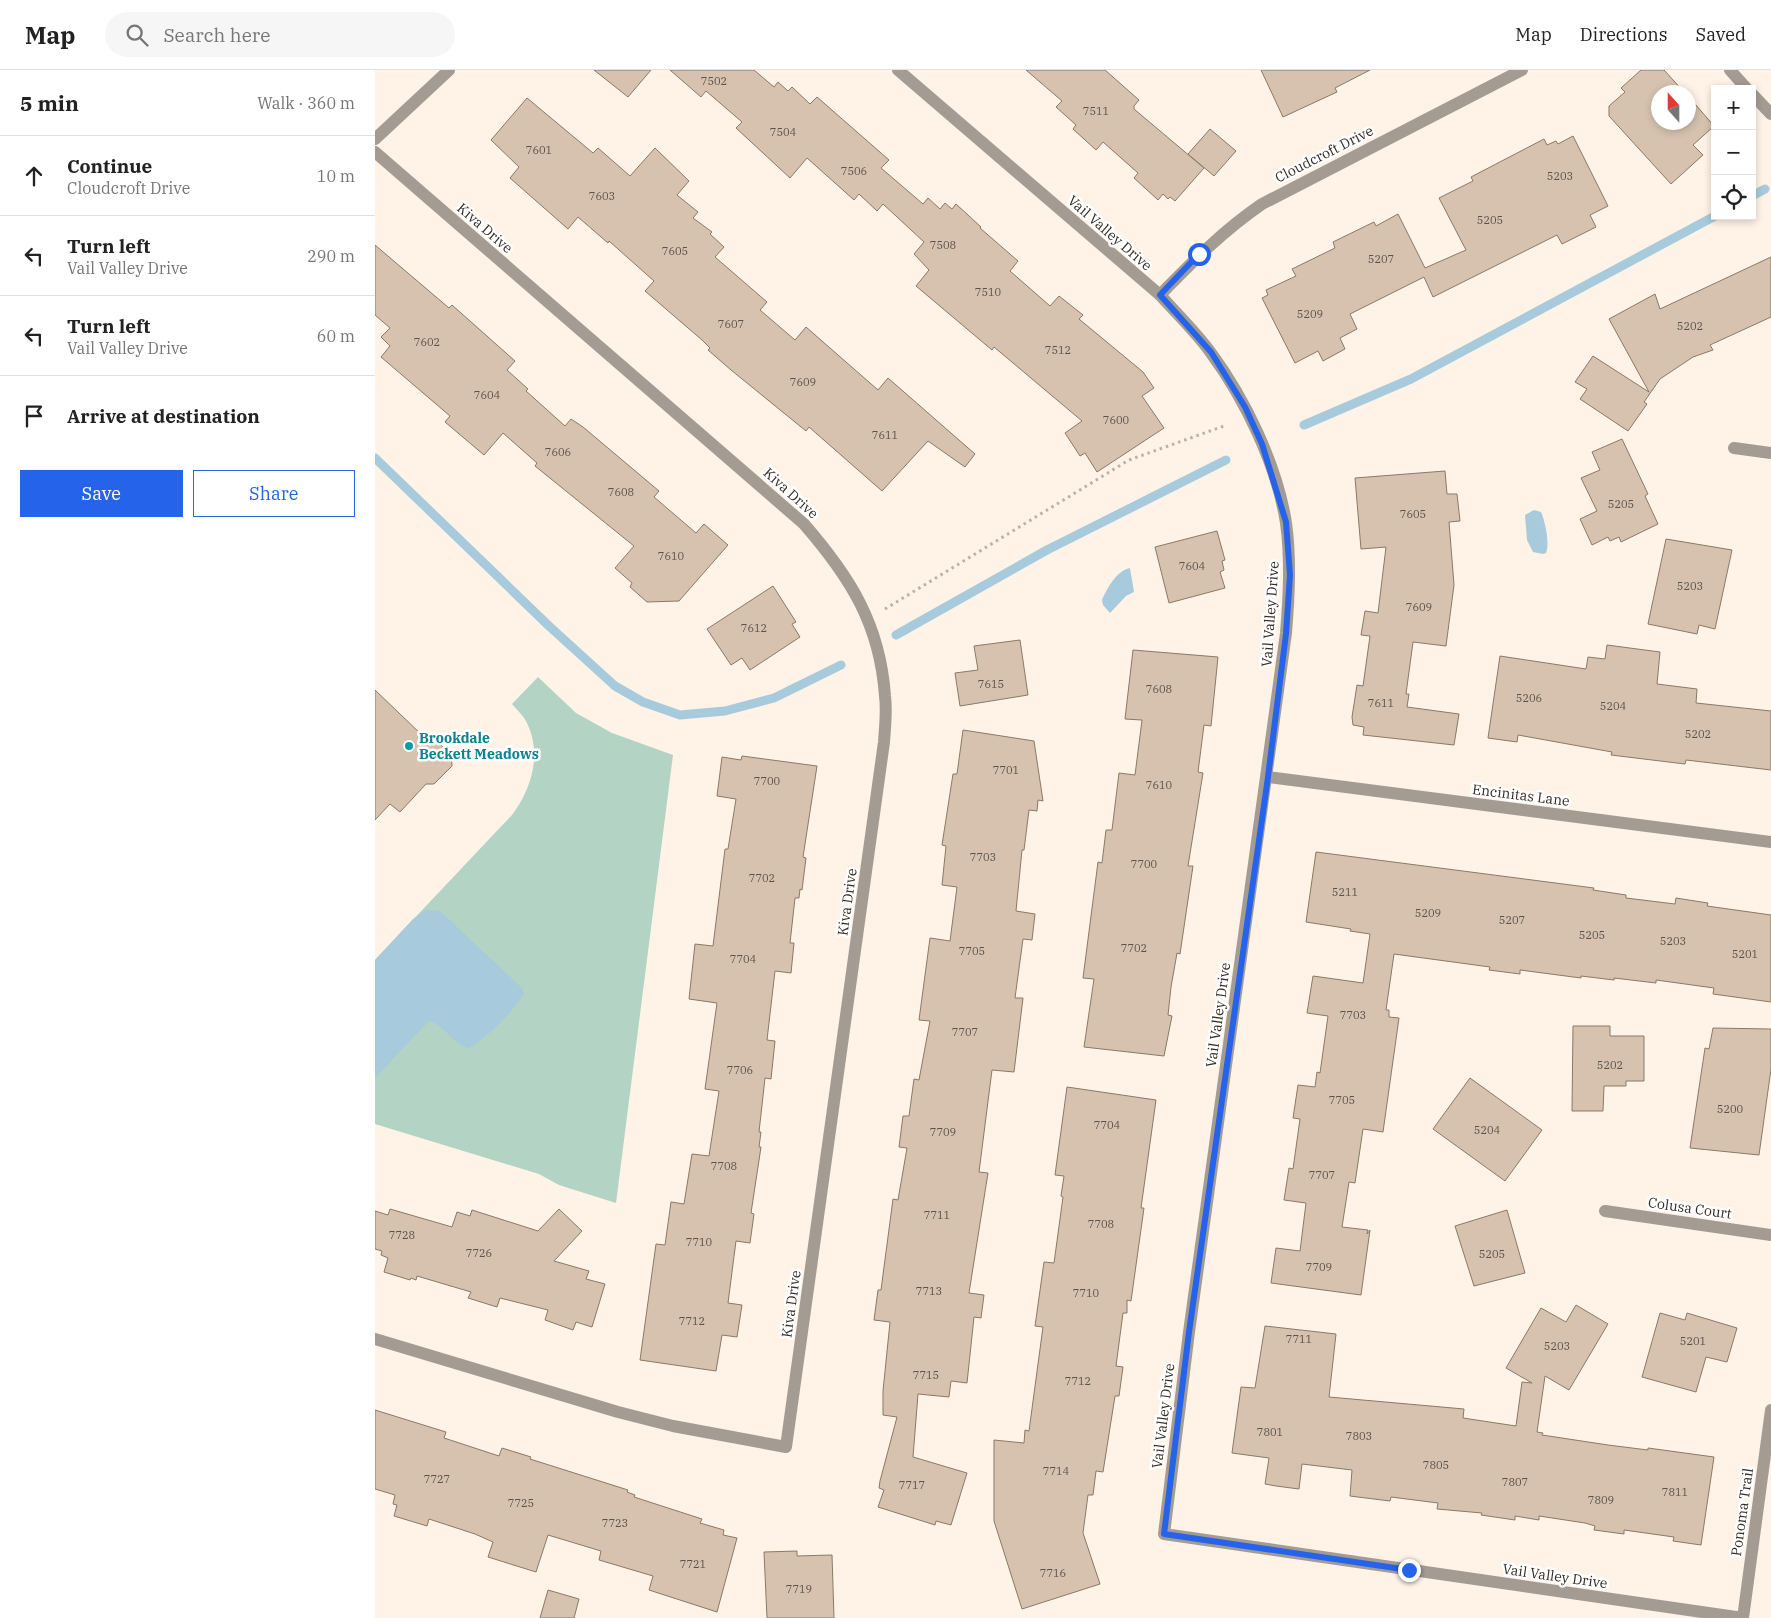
<!DOCTYPE html>
<meta charset="utf-8">
<style>
:root{--surface:#fff;--page:#f6f6f6;--text:#222;--muted:#767676;--line:#e0e0e0;--accent:#2563eb}
body{margin:0;font-family:"IBM Plex Serif",serif;background:var(--page);color:var(--text)}
.controls{position:absolute;right:15px;top:15px;display:grid;overflow:hidden;border-radius:0px;box-shadow:0 2px 8px #0003}
.controls button{width:45px;height:45px;display:grid;place-items:center;padding:0;border:0;border-bottom:1px solid var(--line);background:var(--surface);color:var(--text);font:25px sans-serif}
.compass{position:absolute;left:1276px;top:15px;width:45px;height:45px;border-radius:50%;background:var(--surface);box-shadow:0 2px 8px #0003;rotate:339deg}
.stop{position:absolute;width:15px;height:15px;margin:-11px;border:4px solid #2563eb;border-radius:50%;background:#fff}
.stop.end{background:#2563eb;border-color:#fff;box-shadow:0 1px 5px #0008}
.list{margin:0;padding:0;list-style:none}
h2{display:flex;justify-content:space-between;align-items:center;height:65px;margin:0;padding:0 20px;font-size:21px}
h2 small{font-size:16px;font-weight:400;color:var(--muted)}
.list li{display:grid;grid-template-columns:32px 1fr auto;gap:15px;align-items:center;box-sizing:border-box;height:80px;padding:0 20px;border-top:1px solid var(--line)}
.list b{display:block;font-size:19px;white-space:nowrap}
.list p{margin:0;font-size:16px;white-space:nowrap;color:var(--muted)}
.list em{font-size:16px;font-style:normal;color:var(--muted)}
.actions{display:flex;gap:10px;padding:15px 20px}
.actions a{flex:1;padding:11px 0;border:1px solid var(--accent);border-radius:0px;text-align:center;font-size:18px;color:var(--accent)}
.actions .main{background:var(--accent);color:#fff}
.icon{flex:none;width:28px;height:28px;fill:none;stroke:currentColor;stroke-width:2;stroke-linecap:round;stroke-linejoin:round}
.map{position:relative;flex:none;width:1396px;height:1548px;overflow:hidden}
header{display:flex;align-items:center;gap:30px;box-sizing:border-box;height:70px;padding:0 25px;background:var(--surface);border-bottom:1px solid var(--line)}
header strong{font-size:24px}
nav{display:flex;gap:28px;margin-inline-start:auto;font-size:18px}
.search{width:350px;height:45px;background:var(--page);display:flex;align-items:center;gap:12px;box-sizing:border-box;padding:0 18px;border-radius:28px;color:var(--muted);font-size:19px}
main{display:flex}
aside{flex:1;background:var(--surface)}
.map>svg:first-child{display:block}
</style>
<header>
<strong>Map</strong>
<div class="search"><svg class="icon" aria-label="search" viewBox="0 0 24 24"><circle cx="10" cy="10" r="6"/><path d="M15 15l6 6"/></svg>Search here</div>
<nav><a>Map</a><a>Directions</a><a>Saved</a></nav>
</header>
<main>
<aside>
<h2>5 min<small>Walk · 360 m</small></h2>
<ul class="list">
<li><svg class="icon" aria-label="ahead" viewBox="0 0 24 24"><path d="M12 20V5M6 11l6-6 6 6"/></svg><div><b>Continue</b><p>Cloudcroft Drive</p></div><em>10 m</em></li>
<li><svg class="icon" aria-label="left" viewBox="0 0 24 24"><path d="M17 20v-9H6M10 6l-5 5 5 5"/></svg><div><b>Turn left</b><p>Vail Valley Drive</p></div><em>290 m</em></li>
<li><svg class="icon" aria-label="left" viewBox="0 0 24 24"><path d="M17 20v-9H6M10 6l-5 5 5 5"/></svg><div><b>Turn left</b><p>Vail Valley Drive</p></div><em>60 m</em></li>
<li><svg class="icon" aria-label="arrive" viewBox="0 0 24 24"><path d="M6 21V4h12l-3 4 3 4H6"/></svg><div><b>Arrive at destination</b></div></li>
</ul>
<div class="actions"><a class="main">Save</a><a>Share</a></div>
</aside>
<div class="map">
<svg width="1396" height="1548" viewBox="0 0 1396 1548">
<rect width="100%" height="100%" fill="#fff2e6"/>
<!-- green -->
<path fill="#b3d3c4" d="M163 607 201 643 237 663 298 685 241 1133 184 1115 164 1104 0 1054V890L137 745C157 718 167 684 152 653 149 646 142 640 137 634Z"/>
<!-- water -->
<g fill="#a7cbdc">
<path d="M1159 440 1166 442C1170 451 1175 474 1171 483L1168 484 1158 482 1152 470 1150 445Z"/>
<path d="M755 498 759 522 751 526 735 543 728 535 727 530C732 519 741 501 755 498Z"/>
<path d="M51 840 65 841 145 916 149 923C139 941 112 968 94 978 77 974 70 955 54 951L0 1008V890L38 849Z"/>
</g>
<g fill="none" stroke-linecap="round" stroke-linejoin="round">
<!-- stream -->
<g stroke="#a7cbdc" stroke-width="9">
<path d="M1377 126 1390 119"/>
<path d="M929 355 1036 309 1340 146"/>
<path d="M0 388 174 556 240 616 268 632 305 645 350 641 399 628 466 595"/>
<path d="M521 565 672 480 851 390"/>
</g>
</g>
<!-- building -->
<g fill="#d6c2af" stroke="#8b7967">
<path d="M219 0H276L253 27Z"/>
<path d="M295 0H379L399 17 403 12 413 21 417 17 435 34 442 27 514 90 506 98 548 134 553 128 565 139 570 133 577 139 581 134 606 157 605 158 643 191 635 201 675 236 684 226 708 245 704 249 768 302 779 318 767 326 789 358 722 402 710 383 705 386 690 363 707 351 619 277 617 280 541 216 554 200 539 184 549 172 508 134 502 141 484 124 479 130 432 88 415 108 361 58 367 52 331 21 326 27Z"/>
<path d="M651 0H730L764 30 759 36V39L829 98 800 131 795 127 793 129 788 124 783 130 759 108 763 103 728 72 721 80 698 59 701 55 681 37 687 31Z"/>
<path d="M886 0H995L960 18 962 22 908 47Z"/>
<path d="M1266 0H1289L1309 22H1284V52H1314V27L1339 56 1318 75 1328 85 1296 114 1234 46V36L1250 22 1246 18Z"/>
<path d="M152 28 218 83 223 78 255 106 280 78 314 111 302 125 323 142 318 148 337 162 335 164 349 177 340 187 392 232 385 240 420 270 431 257 503 320 513 308 600 384 590 397 553 371 507 421 434 357 431 361 356 300 333 280 335 278 327 270 270 221 279 211 234 171 233 173 203 147 193 159 135 108 144 97 116 70Z"/>
<path d="M835 59 861 81 839 106 813 84Z"/>
<path d="M1198 66 1233 136 1215 145 1221 157 1187 174 1182 165 1058 227 1049 207 975 244 982 259 965 268 970 279 948 291 943 281 920 293 887 228 893 225 891 220 921 206 917 199 960 178 958 172 999 152 1001 156 1023 144 1050 198 1091 180 1064 128 1098 111 1096 107 1169 69 1172 75 1181 71 1183 74Z"/>
<path d="M0 175 74 238 77 235 140 291 132 300 153 319 151 321 190 356 196 349 208 357 284 421 279 427 321 463 329 454 353 475 304 531 272 532 255 517 257 513 240 498 259 476 160 396 162 393 128 363 109 385 70 352 75 346 6 287 15 276 6 267 15 258 0 245Z"/>
<path d="M1396 187V247L1335 275 1338 280 1318 287 1285 309 1269 332 1272 334 1253 361 1205 329 1212 319 1200 312 1218 286 1274 322 1234 249 1280 224 1285 239Z"/>
<path d="M1247 369 1273 424 1270 426 1283 454 1246 472 1244 467 1235 471 1233 467 1217 475 1205 449 1222 441 1206 408 1225 400 1217 382Z"/>
<path d="M1070 401 1072 424H1082L1085 451 1074 452 1079 515 1071 576 1038 572 1031 624H1034L1032 637 1084 644 1079 675 988 665 989 657 978 655 977 647 982 615 988 616 995 566 986 565 990 541 1003 543 1011 477 986 479 980 408Z"/>
<path d="M842 461 850 490 847 491 849 500 845 502 850 518 794 533 780 477Z"/>
<path d="M1291 469 1357 480 1340 559 1324 555 1322 564 1273 554Z"/>
<path d="M398 516 421 552 417 554 425 567 375 600 367 588 356 595 332 559Z"/>
<path d="M645 570 653 625 585 636 580 603 603 600 599 576Z"/>
<path d="M1232 575 1285 582 1282 614 1322 619 1321 633 1396 641V700L1311 690 1310 694 1236 685 1237 682 1143 665 1142 672 1113 668 1125 586 1211 599 1213 587 1230 589Z"/>
<path d="M758 580 843 587 836 656 829 655 823 702 828 703 813 796H818L805 884 802 883 796 917 793 945 797 946 789 986 709 977 719 909 708 908 723 792 727 793 731 760H737L744 703 760 705 767 650 750 649Z"/>
<path d="M0 620 49 667 57 666 76 685 77 696 59 714H51L25 742 15 734 0 750Z"/>
<path d="M588 660 659 671 668 731 663 730 662 741 654 740 649 780H647L641 841 660 844 657 870 648 869 640 928H648L639 1002 617 1000 604 1102 613 1103 594 1223 609 1225 606 1248 599 1247 592 1313 576 1311 574 1327 543 1324 538 1387 592 1403 576 1455 561 1451 560 1455 503 1437 509 1420 504 1418 505 1411 522 1347 508 1345V1321L515 1252 499 1250 503 1220H506L518 1129 523 1130 532 1078 524 1077 528 1046H534L539 1009 544 1010 555 951 544 950 555 868 575 871 582 817 567 815 571 776 567 775 578 704H582Z"/>
<path d="M367 686 442 696 428 787 431 788 427 820 425 819 424 828H420L415 873H419L416 903 400 901 392 970 400 971 396 1009 390 1008 384 1062H386L384 1077H386L376 1143 379 1144 375 1173 361 1171 353 1233 367 1235 362 1267 347 1265 341 1301 265 1290 281 1174 290 1175 296 1132 309 1134 317 1084 334 1086 344 1021 330 1019 342 933 314 929 320 874 338 876 350 779H353L361 729 342 726 347 687 366 690Z"/>
<path d="M941 782 1219 818 1218 820 1251 825V828L1300 834 1301 828 1333 833 1332 836 1396 845V932L1338 924 1339 918 1281 910V913L1239 908V910L1206 906V908L1145 900V904L1114 900 1115 897 1019 884 1011 940H1014V947L1024 948 1008 1062 988 1059 980 1113 974 1112 967 1157 993 1160 992 1164 995 1160 986 1225 896 1213 901 1178 925 1181 931 1133 909 1130 914 1098 918 1099 925 1049 918 1048 923 1015 940 1017 942 1002 945 1003 953 946 932 943 938 906 988 913 995 864 975 861 976 859 931 852Z"/>
<path d="M1198 956H1235V966H1269V1011H1251V1016H1229L1228 1041H1197Z"/>
<path d="M1338 958 1396 959V999L1384 1085 1315 1078 1330 978 1334 979Z"/>
<path d="M1095 1008 1167 1060 1130 1111 1058 1059Z"/>
<path d="M692 1017 781 1030 766 1138H769L756 1231 752 1230V1243H748L741 1296 748 1297 744 1326H740L728 1402 721 1401 718 1425H713L708 1463 725 1514 647 1539 619 1451V1370L649 1373 650 1360 654 1361 668 1257 660 1256 669 1192 679 1193 688 1127 686 1126 689 1106 680 1105Z"/>
<path d="M15 1139 77 1157 82 1142 95 1146 97 1140 163 1161 184 1139 207 1161 179 1191 214 1201 211 1209 230 1214 217 1257 201 1252 198 1260 170 1250 173 1240 125 1228 122 1237 93 1228 96 1222 42 1206 41 1210 36 1208 35 1210 9 1202 13 1188 6 1185 7 1181 0 1179V1141L13 1145Z"/>
<path d="M1132 1140 1150 1203 1099 1216 1080 1156Z"/>
<path d="M1201 1235 1233 1254 1194 1320 1170 1306 1162 1362 1168 1363 1167 1365 1233 1375 1273 1380V1378L1339 1387 1326 1475 1298 1471 1299 1467 1249 1460V1464L1219 1460 1220 1456 1210 1453 1164 1446V1450L1140 1446V1450L1106 1445 1107 1443 1062 1439 1063 1433 1016 1427 1015 1431 975 1426 977 1400 927 1394 924 1419 901 1416 890 1414 894 1388 857 1383 866 1317 880 1318 890 1256 961 1264 954 1327 1089 1339 1088 1348 1141 1356 1147 1312 1157 1313 1131 1298 1166 1238 1191 1252Z"/>
<path d="M1285 1243 1310 1250 1312 1243 1362 1258 1352 1292 1331 1287 1321 1322 1267 1307Z"/>
<path d="M0 1340 71 1362 69 1368 124 1386 127 1378 156 1387 155 1389 253 1420 252 1422 260 1425 259 1427 327 1449 325 1453 349 1460 348 1465 362 1468 342 1542 274 1520 278 1506 224 1490 226 1481 173 1465 161 1502 113 1487 118 1472 100 1464 54 1449 52 1456 19 1446 22 1435 18 1434 20 1425 0 1419Z"/>
<path d="M422 1481V1486L457 1485 459 1548H392L389 1482Z"/>
<path d="M173 1520 204 1529 199 1548H165Z"/>
</g>
<g fill="none" stroke-linecap="round" stroke-linejoin="round">
<!-- path -->
<path stroke="#bcb1a7" stroke-width="3" stroke-dasharray="2.5 4" stroke-linecap="butt" d="M510 539 754 390 849 356"/>
<!-- minor -->
<g stroke="#a49c93" stroke-width="12">
<path d="M523 0 785 225C802 244 821 262 836 283 870 329 902 395 911 453 916 490 914 526 911 563L814 1262 789 1464 1368 1548 1396 1340"/>
<path d="M1355 0 1372 19"/>
<path d="M1377 24 1396 44"/>
<path d="M0 69 74 0"/>
<path d="M0 82 429 454C475 507 505 554 510 626 512 641 510 657 509 672L411 1377 298 1356 243 1342 0 1269"/>
<path d="M785 225C817 192 849 160 887 134L1147 0"/>
<path d="M1359 378 1396 383"/>
<path d="M893 707 1396 772"/>
<path d="M1230 1141 1396 1165"/>
</g>
</g>
<g fill="none" stroke-linecap="round" stroke-linejoin="round">
<!-- route -->
<path stroke="#2563eb" stroke-width="6" d="M824 184 785 225 836 282 870 337 887 374 911 452 915 505 911 564 893 707 814 1262 789 1464 1034 1500"/>
</g>
<!-- markers -->
<circle fill="#0f9aa8" stroke="#fff" stroke-width="2" cx="34" cy="676" r="5"/>
<g text-anchor="middle" dominant-baseline="central" stroke-width="5" stroke-linejoin="round" paint-order="stroke">
<!-- number labels -->
<g font-size="11" fill="#5c5248">
<text x="339" y="11">7502</text>
<text x="721" y="41">7511</text>
<text x="408" y="62">7504</text>
<text x="164" y="80">7601</text>
<text x="479" y="101">7506</text>
<text x="1185" y="106">5203</text>
<text x="227" y="126">7603</text>
<text x="1115" y="150">5205</text>
<text x="568" y="175">7508</text>
<text x="300" y="181">7605</text>
<text x="1006" y="189">5207</text>
<text x="613" y="222">7510</text>
<text x="935" y="244">5209</text>
<text x="356" y="254">7607</text>
<text x="1315" y="256">5202</text>
<text x="52" y="272">7602</text>
<text x="683" y="280">7512</text>
<text x="428" y="312">7609</text>
<text x="112" y="325">7604</text>
<text x="741" y="350">7600</text>
<text x="510" y="365">7611</text>
<text x="183" y="382">7606</text>
<text x="246" y="422">7608</text>
<text x="1246" y="434">5205</text>
<text x="1038" y="444">7605</text>
<text x="296" y="486">7610</text>
<text x="817" y="496">7604</text>
<text x="1315" y="516">5203</text>
<text x="1044" y="537">7609</text>
<text x="379" y="558">7612</text>
<text x="616" y="614">7615</text>
<text x="784" y="619">7608</text>
<text x="1154" y="628">5206</text>
<text x="1006" y="633">7611</text>
<text x="1238" y="636">5204</text>
<text x="1323" y="664">5202</text>
<text x="631" y="700">7701</text>
<text x="392" y="711">7700</text>
<text x="784" y="715">7610</text>
<text x="608" y="787">7703</text>
<text x="769" y="794">7700</text>
<text x="387" y="808">7702</text>
<text x="970" y="822">5211</text>
<text x="1053" y="843">5209</text>
<text x="1137" y="850">5207</text>
<text x="1217" y="865">5205</text>
<text x="1298" y="871">5203</text>
<text x="759" y="878">7702</text>
<text x="597" y="881">7705</text>
<text x="1370" y="884">5201</text>
<text x="368" y="889">7704</text>
<text x="978" y="945">7703</text>
<text x="590" y="962">7707</text>
<text x="1235" y="995">5202</text>
<text x="365" y="1000">7706</text>
<text x="967" y="1030">7705</text>
<text x="1355" y="1039">5200</text>
<text x="732" y="1055">7704</text>
<text x="1112" y="1060">5204</text>
<text x="568" y="1062">7709</text>
<text x="349" y="1096">7708</text>
<text x="947" y="1105">7707</text>
<text x="562" y="1145">7711</text>
<text x="726" y="1154">7708</text>
<text x="27" y="1165">7728</text>
<text x="324" y="1172">7710</text>
<text x="104" y="1183">7726</text>
<text x="1117" y="1184">5205</text>
<text x="944" y="1197">7709</text>
<text x="554" y="1221">7713</text>
<text x="711" y="1223">7710</text>
<text x="317" y="1251">7712</text>
<text x="924" y="1269">7711</text>
<text x="1318" y="1271">5201</text>
<text x="1182" y="1276">5203</text>
<text x="551" y="1305">7715</text>
<text x="703" y="1311">7712</text>
<text x="895" y="1362">7801</text>
<text x="984" y="1366">7803</text>
<text x="1061" y="1395">7805</text>
<text x="681" y="1401">7714</text>
<text x="62" y="1409">7727</text>
<text x="1140" y="1412">7807</text>
<text x="537" y="1415">7717</text>
<text x="1300" y="1422">7811</text>
<text x="1226" y="1430">7809</text>
<text x="146" y="1433">7725</text>
<text x="240" y="1453">7723</text>
<text x="318" y="1494">7721</text>
<text x="678" y="1503">7716</text>
<text x="424" y="1519">7719</text>
</g>
<!-- street labels -->
<g font-size="14" fill="#342c25" stroke="#fff">
<text transform="translate(949 84) rotate(-27)">Cloudcroft Drive</text>
<text transform="translate(110 158) rotate(41)">Kiva Drive</text>
<text transform="translate(735 163) rotate(41)">Vail Valley Drive</text>
<text transform="translate(416 423) rotate(42)">Kiva Drive</text>
<text transform="translate(895 544) rotate(-86)">Vail Valley Drive</text>
<text transform="translate(1146 725) rotate(7)">Encinitas Lane</text>
<text transform="translate(472 832) rotate(-82)">Kiva Drive</text>
<text transform="translate(843 945) rotate(-82)">Vail Valley Drive</text>
<text transform="translate(1315 1138) rotate(8)">Colusa Court</text>
<text transform="translate(416 1234) rotate(-82)">Kiva Drive</text>
<text transform="translate(788 1346) rotate(-83)">Vail Valley Drive</text>
<text transform="translate(1367 1442) rotate(-82)">Ponoma Trail</text>
<text transform="translate(1180 1506) rotate(8)">Vail Valley Drive</text>
</g>
<!-- culture labels -->
<g font-size="14" font-weight="bold" fill="#0d838f" stroke="#fff" text-anchor="start">
<text x="44" y="668">Brookdale<tspan x="44" dy="16">Beckett Meadows</tspan></text>
</g>
</g>
</svg>
<div class="controls">
<button>+</button>
<button>−</button>
<button><svg class="icon" aria-label="locate" viewBox="0 0 24 24"><circle cx="12" cy="12" r="6"/><path d="M12 2v4M12 18v4M2 12h4M18 12h4"/></svg></button>
</div>
<svg class="compass" viewBox="-18 -18 36 36"><path d="M0-13l5 13h-10z" fill="#e53935"/><path d="M0 13l5-13h-10z" fill="#767676"/></svg>
<div class="stop" style="left:824px;top:184px"></div>
<div class="stop end" style="left:1034px;top:1500px"></div>
</div>
</main>
